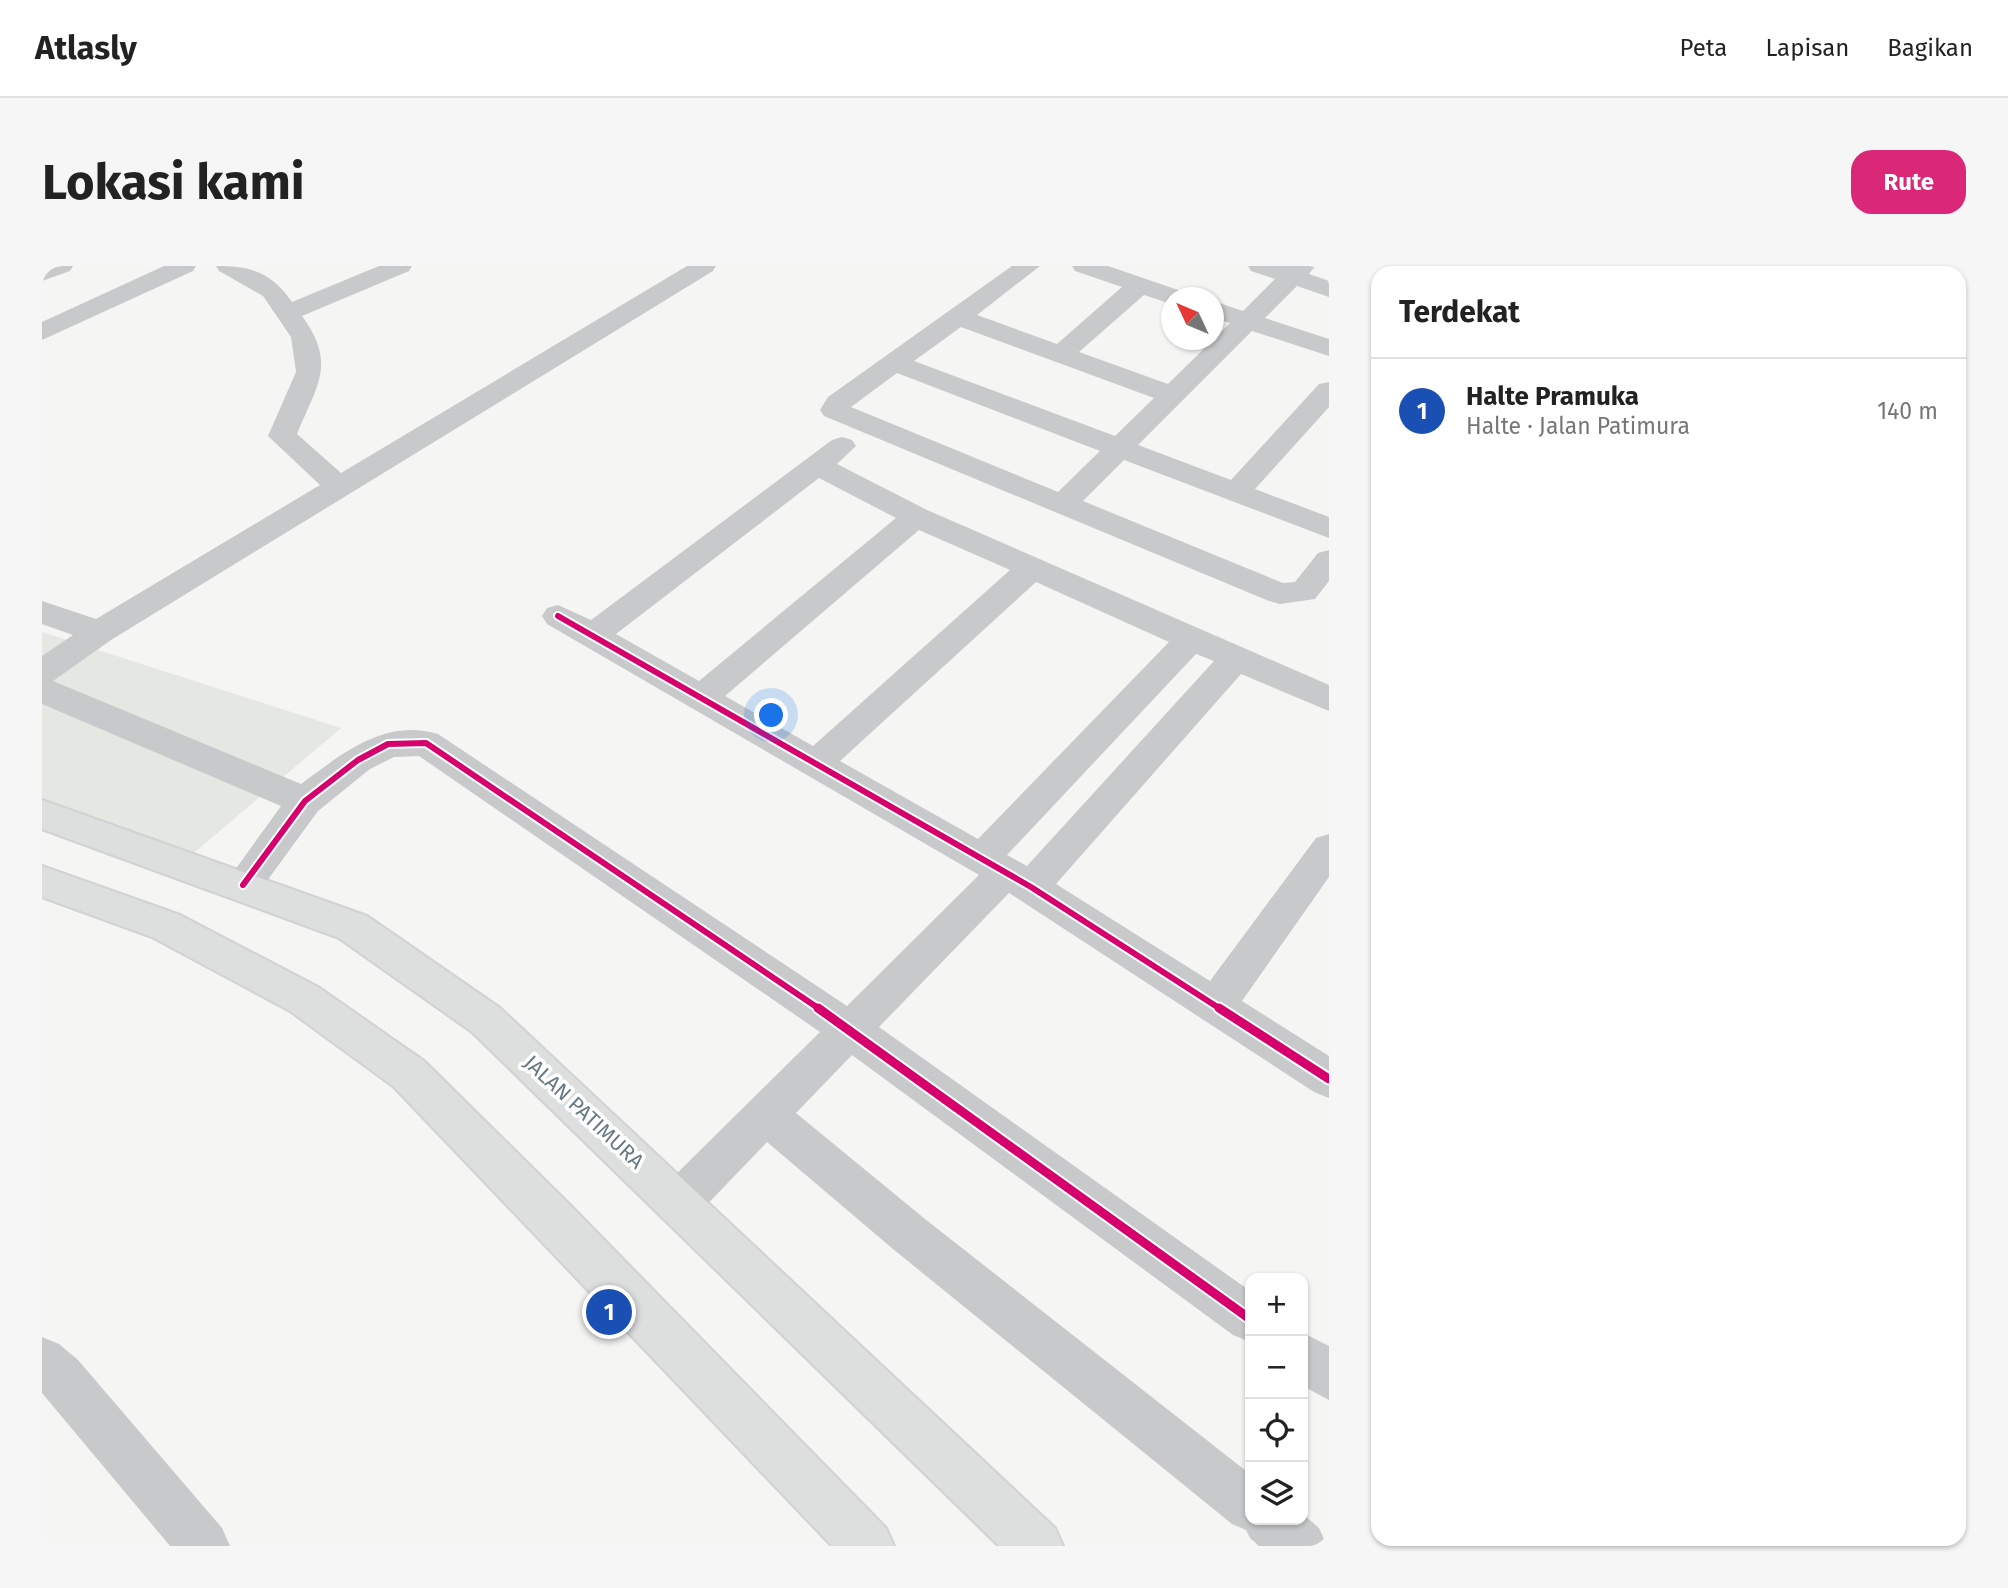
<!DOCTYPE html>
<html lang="id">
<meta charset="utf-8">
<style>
:root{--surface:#fff;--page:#f6f6f6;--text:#222;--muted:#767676;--line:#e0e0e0;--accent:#db2777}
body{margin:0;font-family:"Fira Sans",sans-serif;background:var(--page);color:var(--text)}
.controls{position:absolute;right:21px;bottom:21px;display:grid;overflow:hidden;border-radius:14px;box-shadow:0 2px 5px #0004}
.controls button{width:63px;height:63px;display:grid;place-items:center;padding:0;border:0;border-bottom:2px solid var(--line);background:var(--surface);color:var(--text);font:35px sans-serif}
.compass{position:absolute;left:1119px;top:21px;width:63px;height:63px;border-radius:50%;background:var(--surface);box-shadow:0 2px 5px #0004;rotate:314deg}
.you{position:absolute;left:730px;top:450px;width:24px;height:24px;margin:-18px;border:5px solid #fff;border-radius:50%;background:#1a73e8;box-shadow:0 0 0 10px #1a73e833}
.badge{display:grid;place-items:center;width:46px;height:46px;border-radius:50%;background:var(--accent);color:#fff;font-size:23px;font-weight:700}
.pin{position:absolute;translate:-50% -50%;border:4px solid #fff;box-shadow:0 2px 7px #0006}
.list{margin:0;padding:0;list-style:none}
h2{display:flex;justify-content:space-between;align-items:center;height:91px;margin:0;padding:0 28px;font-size:30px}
h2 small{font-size:23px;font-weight:400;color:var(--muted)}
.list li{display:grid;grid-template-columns:46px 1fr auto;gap:21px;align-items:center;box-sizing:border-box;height:105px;padding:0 28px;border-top:2px solid var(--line)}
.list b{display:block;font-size:26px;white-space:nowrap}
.list p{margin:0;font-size:23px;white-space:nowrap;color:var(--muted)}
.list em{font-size:23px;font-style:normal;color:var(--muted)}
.icon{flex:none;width:38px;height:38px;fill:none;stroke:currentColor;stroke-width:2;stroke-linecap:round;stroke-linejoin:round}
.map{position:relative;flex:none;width:1287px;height:1280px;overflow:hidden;border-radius:21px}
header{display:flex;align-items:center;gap:42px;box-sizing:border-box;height:98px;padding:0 35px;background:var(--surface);border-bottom:2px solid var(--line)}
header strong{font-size:33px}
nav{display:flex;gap:38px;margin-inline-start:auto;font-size:24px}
.intro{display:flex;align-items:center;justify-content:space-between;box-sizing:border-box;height:168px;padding:0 42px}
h1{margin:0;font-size:49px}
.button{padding:18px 32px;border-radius:21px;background:var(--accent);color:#fff;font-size:24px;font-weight:700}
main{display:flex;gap:42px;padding:0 42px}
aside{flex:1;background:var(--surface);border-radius:21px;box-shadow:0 2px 5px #0004}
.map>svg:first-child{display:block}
</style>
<header>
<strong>Atlasly</strong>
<nav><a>Peta</a><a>Lapisan</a><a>Bagikan</a></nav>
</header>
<div class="intro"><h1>Lokasi kami</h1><a class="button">Rute</a></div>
<main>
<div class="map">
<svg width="1287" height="1280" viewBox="0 0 1287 1280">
<rect width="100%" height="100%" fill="#f5f5f4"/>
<!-- green -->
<path fill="#e4e7e2" d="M0 366 299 462 147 591 0 538Z"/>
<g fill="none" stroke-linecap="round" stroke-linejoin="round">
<defs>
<g id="highway">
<path d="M0 534 325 650 458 742 1013 1262 1021 1280H957L430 766 297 672 0 563Z"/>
<path d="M0 600 138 649 276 721 382 795 528 939 844 1262 852 1280H790L352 821 248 745 110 671 0 631Z"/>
</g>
</defs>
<!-- highway casing -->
<use href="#highway" stroke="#d1d2d2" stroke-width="4"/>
<!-- minor -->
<g fill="#c8c9ca" fill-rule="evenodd">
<path d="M0 0H31L28 5 0 15Z"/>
<path d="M122 0H154L151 5 0 74V56Z"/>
<path d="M174 0C209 0 229 6 250 36L337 0H370L367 5 260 50C295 98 275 119 255 168L299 207 645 0H674L671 5 69 374 11 415 259 518C300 488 342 452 396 468L805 740 937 609 505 358 500 350 505 342 516 339 549 354 790 174 800 171 810 174 814 180 795 198 885 244 1287 419V445L1199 408 1014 618 1168 715 1274 572 1287 568V611L1200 735 1287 790V832L1272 826 967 627 837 761 1208 1025V1076L1191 1069 810 789 754 847 883 953 1208 1208V1254H1261V1248L1277 1262 1285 1280H1217L1208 1272 1204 1264 1190 1258 851 983 725 876 653 951 637 957 621 951 615 936 621 921 778 766 377 490 352 491 328 503 276 545 214 630 201 634 188 630 182 619 239 540 0 438V390L31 369 0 358V335L54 353 278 219 226 170 254 106 249 71 221 30 177 5ZM777 212 854 252 657 415 574 368ZM877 264 968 304 771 480 683 430ZM994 316 1127 376 936 573 798 495ZM1154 388 1172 395 985 600 965 589Z"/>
<path d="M970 0H998L935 49 1015 78 1080 21 1033 5 1030 0H1066L1145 27 1148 32H1129V38L1102 29 1037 86 1126 118 1188 57 1171 52V35L1201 45 1233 13 1209 5 1206 0H1273L1267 8 1287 15V31L1255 20 1223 52 1287 73V90L1210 65 1096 179 1189 214 1277 118 1287 116V141L1213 223 1287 251V272L1082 194 1041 235 1241 317 1253 316 1276 287 1287 284V315L1273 333 1238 338 1227 335 782 150 778 144 786 131ZM919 61 1112 132 1073 170 872 95ZM855 107 1058 185 1016 226 809 141Z"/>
<path d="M1261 1067 1287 1080V1134L1261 1120Z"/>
<path d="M0 1071 17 1078 36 1094 180 1262 188 1280H128L0 1127Z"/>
</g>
<!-- highway -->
<use href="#highway" fill="#dddede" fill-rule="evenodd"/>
<defs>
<g id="cycleway-far1">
<path d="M516 350 989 621 1180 744"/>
<path d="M201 619 263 535 316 494 346 478 384 477 779 744"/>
</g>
<g id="cycleway">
<path d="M776 742 1208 1053"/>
<path d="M1177 742 1287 813"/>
</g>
</defs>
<!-- cycleway-far1 casing -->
<use href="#cycleway-far1" stroke="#fff" stroke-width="10"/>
<!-- cycleway casing -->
<use href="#cycleway" stroke="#fff" stroke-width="13"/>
<!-- cycleway-far1 -->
<use href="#cycleway-far1" stroke="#d6006c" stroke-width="6"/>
<!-- cycleway -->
<use href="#cycleway" stroke="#d6006c" stroke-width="9"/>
</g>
<g text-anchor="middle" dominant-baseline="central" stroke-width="7" stroke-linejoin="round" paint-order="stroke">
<!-- street labels -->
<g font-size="21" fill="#677982" stroke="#fff">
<text transform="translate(542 846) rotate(43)">JALAN PATIMURA</text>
</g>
</g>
</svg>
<div class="controls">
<button>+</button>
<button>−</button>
<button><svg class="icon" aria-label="locate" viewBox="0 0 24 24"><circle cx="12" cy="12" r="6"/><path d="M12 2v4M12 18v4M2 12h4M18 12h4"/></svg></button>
<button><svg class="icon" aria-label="layers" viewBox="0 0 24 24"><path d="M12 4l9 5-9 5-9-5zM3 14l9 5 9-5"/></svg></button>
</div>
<svg class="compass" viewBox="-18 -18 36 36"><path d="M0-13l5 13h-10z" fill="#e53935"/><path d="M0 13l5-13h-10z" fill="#767676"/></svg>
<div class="you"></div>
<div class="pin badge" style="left:567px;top:1046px;background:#1a4fb4">1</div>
</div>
<aside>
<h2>Terdekat<small></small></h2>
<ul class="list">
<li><span class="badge" style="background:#1a4fb4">1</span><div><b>Halte Pramuka</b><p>Halte · Jalan Patimura</p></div><em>140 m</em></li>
</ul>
</aside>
</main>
